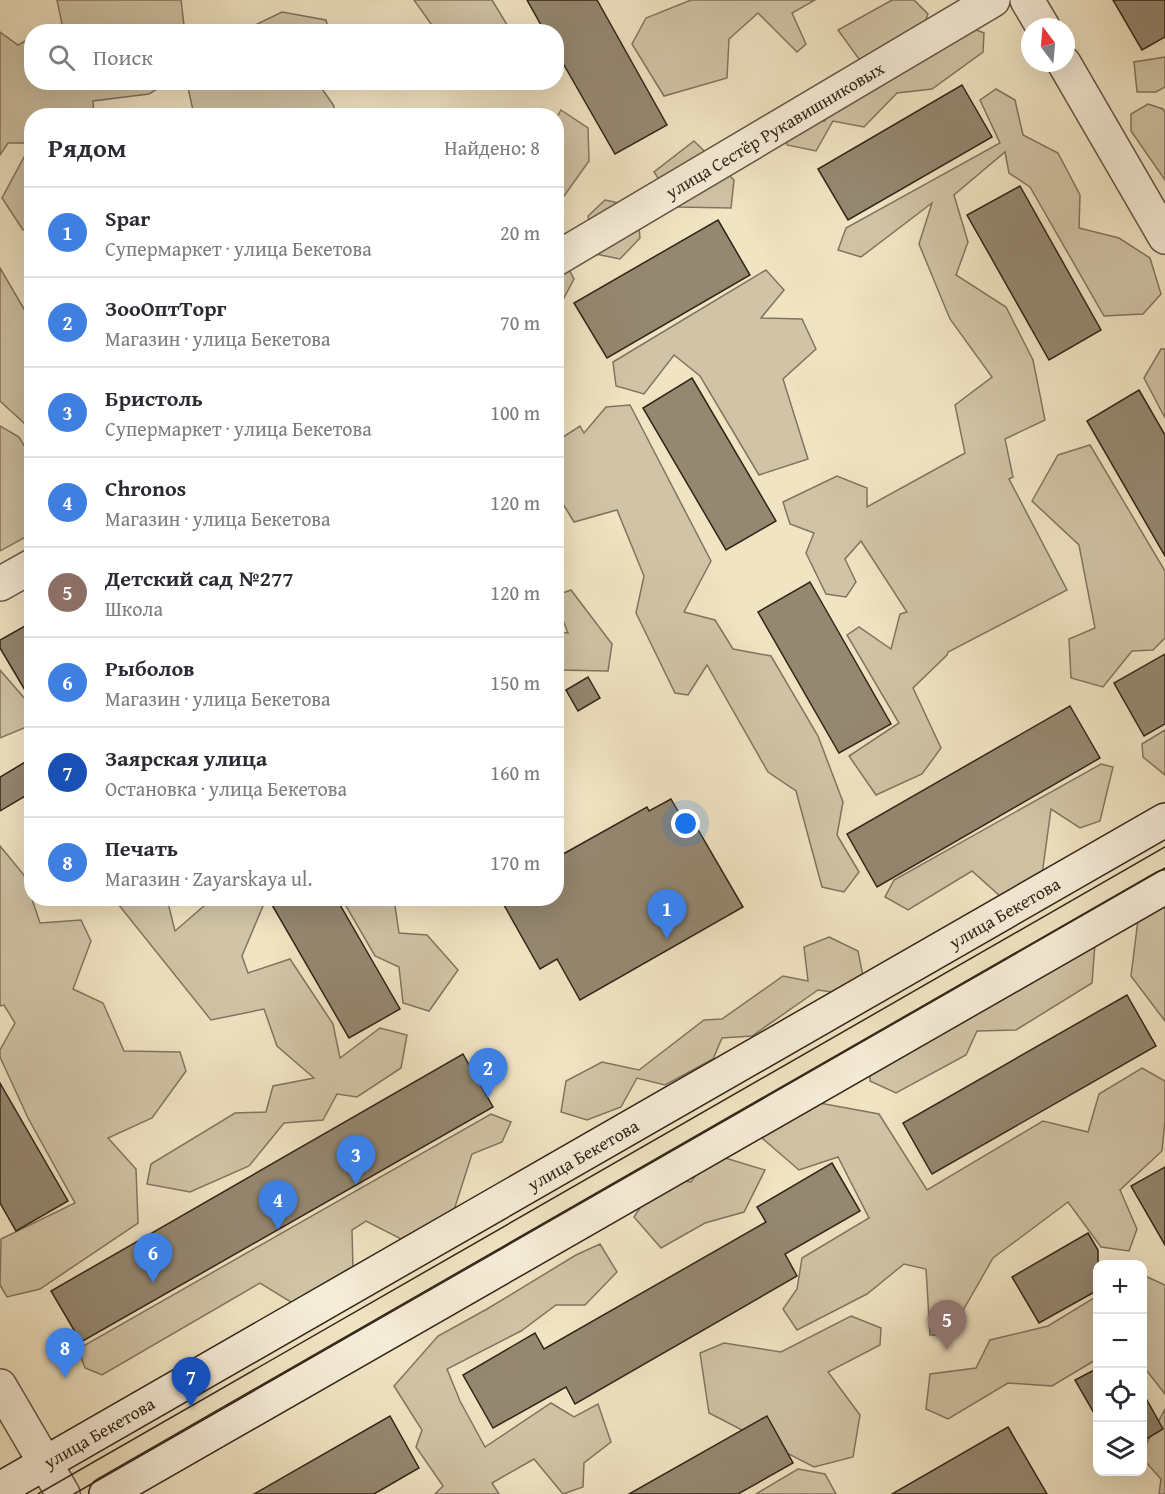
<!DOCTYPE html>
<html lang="ru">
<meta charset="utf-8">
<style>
:root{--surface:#fff;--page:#f2f2f3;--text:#2b2b33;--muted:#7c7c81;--line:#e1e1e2;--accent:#0b8043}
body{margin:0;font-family:"Gentium Book Plus",serif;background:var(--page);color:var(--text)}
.controls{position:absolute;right:18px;bottom:18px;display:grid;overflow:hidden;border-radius:12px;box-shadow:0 6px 24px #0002}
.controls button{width:54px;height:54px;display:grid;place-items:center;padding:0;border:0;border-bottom:2px solid var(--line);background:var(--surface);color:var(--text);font:30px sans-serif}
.compass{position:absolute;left:1021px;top:18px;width:54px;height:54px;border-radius:50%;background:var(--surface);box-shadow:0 6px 24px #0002;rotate:344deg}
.you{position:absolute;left:686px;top:824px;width:21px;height:21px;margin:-15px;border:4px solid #fff;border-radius:50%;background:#1a73e8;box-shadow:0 0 0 9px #1a73e833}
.badge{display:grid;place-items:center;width:39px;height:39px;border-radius:50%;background:var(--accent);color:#fff;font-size:20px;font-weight:700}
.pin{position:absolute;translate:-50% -50px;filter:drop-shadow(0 2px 3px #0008)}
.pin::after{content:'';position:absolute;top:32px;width:21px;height:18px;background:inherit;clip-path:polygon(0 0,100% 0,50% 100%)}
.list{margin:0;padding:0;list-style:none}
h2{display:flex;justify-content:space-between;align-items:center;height:78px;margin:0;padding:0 24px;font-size:26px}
h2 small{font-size:20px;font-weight:400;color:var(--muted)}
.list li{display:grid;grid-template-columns:39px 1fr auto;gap:18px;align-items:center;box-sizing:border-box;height:90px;padding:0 24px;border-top:2px solid var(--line)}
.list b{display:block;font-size:22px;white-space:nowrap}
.list p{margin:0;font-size:20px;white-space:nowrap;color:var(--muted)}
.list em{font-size:20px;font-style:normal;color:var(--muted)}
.icon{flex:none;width:33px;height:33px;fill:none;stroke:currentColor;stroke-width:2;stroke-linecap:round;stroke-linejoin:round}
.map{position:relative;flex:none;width:1165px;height:1494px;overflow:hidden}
.search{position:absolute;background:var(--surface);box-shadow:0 6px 24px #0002;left:24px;top:24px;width:540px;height:66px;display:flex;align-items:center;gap:15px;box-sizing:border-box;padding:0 21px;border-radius:24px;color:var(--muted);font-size:22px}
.panel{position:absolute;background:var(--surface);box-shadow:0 6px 24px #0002;left:24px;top:108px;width:540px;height:798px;border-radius:24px}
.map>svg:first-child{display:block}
</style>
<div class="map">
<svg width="1165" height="1494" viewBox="0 0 1165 1494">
<rect width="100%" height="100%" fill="#f1e4c3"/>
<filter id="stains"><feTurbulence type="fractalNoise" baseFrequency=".00333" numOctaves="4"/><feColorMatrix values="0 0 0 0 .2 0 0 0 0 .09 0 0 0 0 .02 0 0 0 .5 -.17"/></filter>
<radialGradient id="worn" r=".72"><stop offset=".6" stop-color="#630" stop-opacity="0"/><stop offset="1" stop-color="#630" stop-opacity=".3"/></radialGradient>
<!-- green -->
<g fill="#d1c4a6" stroke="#827460" stroke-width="1.5">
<path d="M57 0H181L184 25 192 31H46L62 24Z"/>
<path d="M414 0H492L509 28 508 31H436Z"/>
<path d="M691 0H815L792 13 806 44 797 52 758 13 729 39 727 78 664 96 632 44 646 18Z"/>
<path d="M892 0H914L928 14 918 40 936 54 959 23 984 33 983 52 932 89 897 93 864 127 833 121 816 151 787 145 784 119 825 121 831 90 867 70 838 30Z"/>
<path d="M282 12 326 20 329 31H243Z"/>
<path d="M0 32 18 45 31 38 32 82 167 83 149 94 93 101 94 115 32 116 31 143H8L0 155Z"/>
<path d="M1165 57V87L1156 92H1137L1134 62Z"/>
<path d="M187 83H318L334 106 333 115H194Z"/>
<path d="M996 89 1015 100 1023 135 1058 153 1080 195 1079 228 1119 238 1150 258 1161 294 1143 314 1104 316 1030 187 1009 173 1005 152 954 195 968 242 956 275 1006 307 1033 360 1045 420 1005 439 1013 477 1009 479 1067 590 948 652 947 655 913 688 941 748 922 774 876 795 849 756 899 723 847 635 859 627 891 649 900 614 907 612 861 541 845 559 856 582 846 597 826 594 806 553 814 533 790 524 783 502 837 476 867 488V507L965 453 955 405 992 377 950 319 919 244 932 203 861 257 838 250 846 228 1000 143 980 100Z"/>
<path d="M1148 104 1163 109 1165 112V180L1131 131V114Z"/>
<path d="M561 110 588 128 589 161 557 206V117Z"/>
<path d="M694 141 734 180 731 208 677 207 654 172Z"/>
<path d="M31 144V228L23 230 2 198Z"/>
<path d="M605 200 637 207 640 238 620 259 596 254 588 216Z"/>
<path d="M560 253 574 279 557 311V255Z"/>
<path d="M0 268 31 321V423L26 425 0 401Z"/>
<path d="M766 270 784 290 761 318 802 319 816 349 783 379 808 459 759 475 700 376 674 355 644 394 616 386 613 362Z"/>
<path d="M1161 349H1165V418L1144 378Z"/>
<path d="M630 405 711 561 684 612 715 620 733 649 771 656 818 736 843 802 837 835 859 872 844 892 822 887 796 791 768 772 707 665 688 695 675 693 636 613 644 576 617 510 574 522 557 494V441L580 426 584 433 606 407Z"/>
<path d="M0 426 19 437 31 457V534L0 551Z"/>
<path d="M1090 445 1165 571V638L1153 650 1132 651 1103 687 1071 678 1069 639 1095 628 1079 545 1032 501 1058 455Z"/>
<path d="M571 590 612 644 608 671 557 670V632L568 633 557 605V595Z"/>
<path d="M0 670 26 700 32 697 31 725 0 738Z"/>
<path d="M1165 730V775L1143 757 1142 744Z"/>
<path d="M1101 764 1113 767 1100 821 1080 828 1051 809 1042 875 1000 896 972 871 908 910 885 897 894 880Z"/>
<path d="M0 846 24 875 40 923 81 920 91 941 73 989 103 1003 124 1051 180 1052 186 1071 152 1118 108 1138 136 1169 138 1223 40 1289 7 1297 0 1285 1 1239 75 1203 28 1118 0 1057V1050L15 1023 4 1005 0 1006Z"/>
<path d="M1165 893V1021L1131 976 1139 912Z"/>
<path d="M114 899H167L175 931 212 899H250L263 906 242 956 248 973 290 959 333 1024 340 1058 380 1028 407 1035 401 1068 357 1097 337 1094 323 1120 284 1123 249 1166 190 1192 147 1184 151 1164 235 1113 266 1112 273 1086 314 1078 277 1046 264 1009 211 1020Z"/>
<path d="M342 899H394L399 933 427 935 458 970 429 1011 403 1003 399 967 375 956Z"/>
<path d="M829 937 858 951 863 976 846 994 818 990 752 1036 722 1038 713 1059 665 1085 637 1078 621 1107 587 1120 561 1112 566 1081 602 1062 639 1070 704 1020 722 1019 783 976 808 981 804 947Z"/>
<path d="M1071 940 1095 944 1092 983 1016 1030 977 1031 966 1055 896 1093 870 1081 869 1058 892 1045 920 1047 937 1024 1011 980 1044 976Z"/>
<path d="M1142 1068 1165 1081V1121L1162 1151 1120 1190 1137 1229 1129 1251 1101 1247 1068 1202 993 1258 949 1335H930L926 1269 904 1264 867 1294 797 1330 783 1309 797 1289 802 1258 869 1218 838 1157 799 1170 762 1138 798 1099 879 1114 927 1190 1043 1121 1088 1132 1099 1094Z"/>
<path d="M491 1114 511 1122 502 1142 472 1154 454 1210 401 1239 366 1221 352 1230 353 1270 294 1304 260 1283 102 1375 85 1368 78 1349Z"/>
<path d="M712 1154 765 1170 744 1212 705 1223 661 1248 634 1217 660 1177 691 1182Z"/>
<path d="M600 1244 617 1272 585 1305H556L521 1331 447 1369 460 1401 485 1447 551 1403 574 1417 598 1404 611 1442 584 1463 583 1487 563 1494 534 1459 492 1483 499 1494H435L443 1486 416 1447 422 1430 394 1386 438 1336 487 1309 576 1255Z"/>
<path d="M1143 1275 1165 1285V1394L1143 1366Z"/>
<path d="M1097 1296V1359L1052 1386 1008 1383 948 1419 926 1409 930 1374 976 1368 990 1340 1048 1326Z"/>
<path d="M851 1316 881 1328 880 1345 828 1372 860 1415 853 1457 814 1467 709 1413 700 1353 724 1343 781 1352Z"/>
<path d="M1165 1409V1494H1159L1161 1479 1143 1459 1142 1452Z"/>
<path d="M798 1469 825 1474 836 1494H756Z"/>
</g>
<!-- building -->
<g fill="#958871" stroke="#322519" stroke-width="1.5">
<path d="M527 0H597L667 125 615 154 556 51V32H545Z"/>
<path d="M1113 0H1165V37L1142 50Z"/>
<path d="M962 85 992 137 848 220 818 169Z"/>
<path d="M1020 186 1101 330 1049 360 967 215Z"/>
<path d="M718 220 750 275 607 358 574 303Z"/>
<path d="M692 378 776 521 726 550 643 408Z"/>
<path d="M1139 390 1165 435V556L1087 421Z"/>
<path d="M810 582 891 724 839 753 758 612Z"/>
<path d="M32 622V702L0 648V640Z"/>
<path d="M1165 654V724L1144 736 1114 683Z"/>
<path d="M588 677 600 698 578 711 566 690Z"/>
<path d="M1070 706 1100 758 877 887 847 834Z"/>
<path d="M32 758V792L0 811V777Z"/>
<path d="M671 799 686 825 693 821 743 907 580 1000 557 959 540 969 500 898H556V858L647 807 649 811Z"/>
<path d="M268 898H336L400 1009 349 1038Z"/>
<path d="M1127 995 1156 1046 932 1174 903 1123Z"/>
<path d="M463 1054 493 1107 81 1342 51 1291Z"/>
<path d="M0 1083 68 1201 16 1231 0 1203Z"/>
<path d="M832 1163 860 1211 785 1254 797 1276 575 1404 566 1387 493 1428 463 1375 535 1333 544 1349 766 1222 757 1207Z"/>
<path d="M1165 1167V1245L1131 1186Z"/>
<path d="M1088 1233 1098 1250V1290L1039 1323 1012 1277Z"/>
<path d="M1098 1368V1420L1075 1380Z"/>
<path d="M1143 1393 1163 1429 1143 1441Z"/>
<path d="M390 1416 419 1468 374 1494H254Z"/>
<path d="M767 1416 793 1463 738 1494H629Z"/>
<path d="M1008 1427 1047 1494H892Z"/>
</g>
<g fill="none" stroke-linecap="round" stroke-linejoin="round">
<defs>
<g id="minor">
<path d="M1027 0 1043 27"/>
<path d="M1064 63 1165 237"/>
<path id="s1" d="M556 259 993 0"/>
<path d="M0 584 32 566"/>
<path d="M0 1386 45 1463"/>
</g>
<path id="tertiary" d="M45 1463 63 1494"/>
<g id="secondary">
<path id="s2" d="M0 1489 1165 820"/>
<path d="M106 1494 1165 887"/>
</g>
</defs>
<!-- minor casing -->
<use href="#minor" stroke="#625544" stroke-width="36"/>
<!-- tertiary casing -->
<use href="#tertiary" stroke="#625544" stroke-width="36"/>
<!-- secondary casing -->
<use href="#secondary" stroke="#322519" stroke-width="36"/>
<!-- minor -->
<use href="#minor" stroke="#f6edd8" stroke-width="33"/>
<!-- tertiary -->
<use href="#tertiary" stroke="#f6edd8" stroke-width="33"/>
<!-- secondary -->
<use href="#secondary" stroke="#f6edd8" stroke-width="33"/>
<!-- tram -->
<g stroke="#322519" stroke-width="1.5">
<path d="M38 1494 1165 847"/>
<path d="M74 1494 1165 868"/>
</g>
</g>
<g text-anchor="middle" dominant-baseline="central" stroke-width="4.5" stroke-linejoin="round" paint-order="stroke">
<!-- street labels -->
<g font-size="18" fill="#322519" stroke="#f6edd8">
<text stroke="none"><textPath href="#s1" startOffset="254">улица Сестёр Рукавишниковых</textPath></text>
<text stroke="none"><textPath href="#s2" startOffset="1158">улица Бекетова</textPath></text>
<text stroke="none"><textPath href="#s2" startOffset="672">улица Бекетова</textPath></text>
<text stroke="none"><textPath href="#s2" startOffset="114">улица Бекетова</textPath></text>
</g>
</g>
<rect width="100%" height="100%" filter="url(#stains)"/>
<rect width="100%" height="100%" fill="url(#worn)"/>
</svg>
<div class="controls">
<button>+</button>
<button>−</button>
<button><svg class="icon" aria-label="locate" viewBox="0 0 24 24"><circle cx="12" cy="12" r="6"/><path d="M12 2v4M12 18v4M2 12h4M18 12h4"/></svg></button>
<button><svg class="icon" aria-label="layers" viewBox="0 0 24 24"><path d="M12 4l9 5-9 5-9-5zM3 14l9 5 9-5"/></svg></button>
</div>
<svg class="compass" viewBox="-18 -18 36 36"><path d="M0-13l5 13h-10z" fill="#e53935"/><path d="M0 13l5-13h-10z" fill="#7c7c81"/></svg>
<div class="you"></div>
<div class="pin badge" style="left:667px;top:939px;background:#3f7fe0">1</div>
<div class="pin badge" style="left:488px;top:1098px;background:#3f7fe0">2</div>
<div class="pin badge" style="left:356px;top:1185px;background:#3f7fe0">3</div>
<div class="pin badge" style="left:278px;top:1230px;background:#3f7fe0">4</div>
<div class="pin badge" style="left:947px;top:1350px;background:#8d6e63">5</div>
<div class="pin badge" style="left:153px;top:1283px;background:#3f7fe0">6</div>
<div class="pin badge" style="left:191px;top:1407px;background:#1a4fb4">7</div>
<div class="pin badge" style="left:65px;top:1378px;background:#3f7fe0">8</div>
<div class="search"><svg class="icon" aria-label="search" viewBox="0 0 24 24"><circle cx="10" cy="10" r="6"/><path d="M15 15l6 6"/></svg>Поиск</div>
<section class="panel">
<h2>Рядом<small>Найдено: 8</small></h2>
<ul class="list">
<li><span class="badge" style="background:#3f7fe0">1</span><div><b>Spar</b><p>Супермаркет · улица Бекетова</p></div><em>20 m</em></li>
<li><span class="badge" style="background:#3f7fe0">2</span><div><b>ЗооОптТорг</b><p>Магазин · улица Бекетова</p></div><em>70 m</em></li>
<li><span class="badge" style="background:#3f7fe0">3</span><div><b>Бристоль</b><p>Супермаркет · улица Бекетова</p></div><em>100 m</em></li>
<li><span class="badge" style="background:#3f7fe0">4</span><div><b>Chronos</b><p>Магазин · улица Бекетова</p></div><em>120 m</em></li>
<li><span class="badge" style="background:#8d6e63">5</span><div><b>Детский сад №277</b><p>Школа</p></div><em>120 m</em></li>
<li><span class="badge" style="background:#3f7fe0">6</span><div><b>Рыболов</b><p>Магазин · улица Бекетова</p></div><em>150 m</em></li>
<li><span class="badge" style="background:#1a4fb4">7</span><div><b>Заярская улица</b><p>Остановка · улица Бекетова</p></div><em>160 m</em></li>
<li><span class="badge" style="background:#3f7fe0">8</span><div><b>Печать</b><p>Магазин · Zayarskaya ul.</p></div><em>170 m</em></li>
</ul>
</section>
</div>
